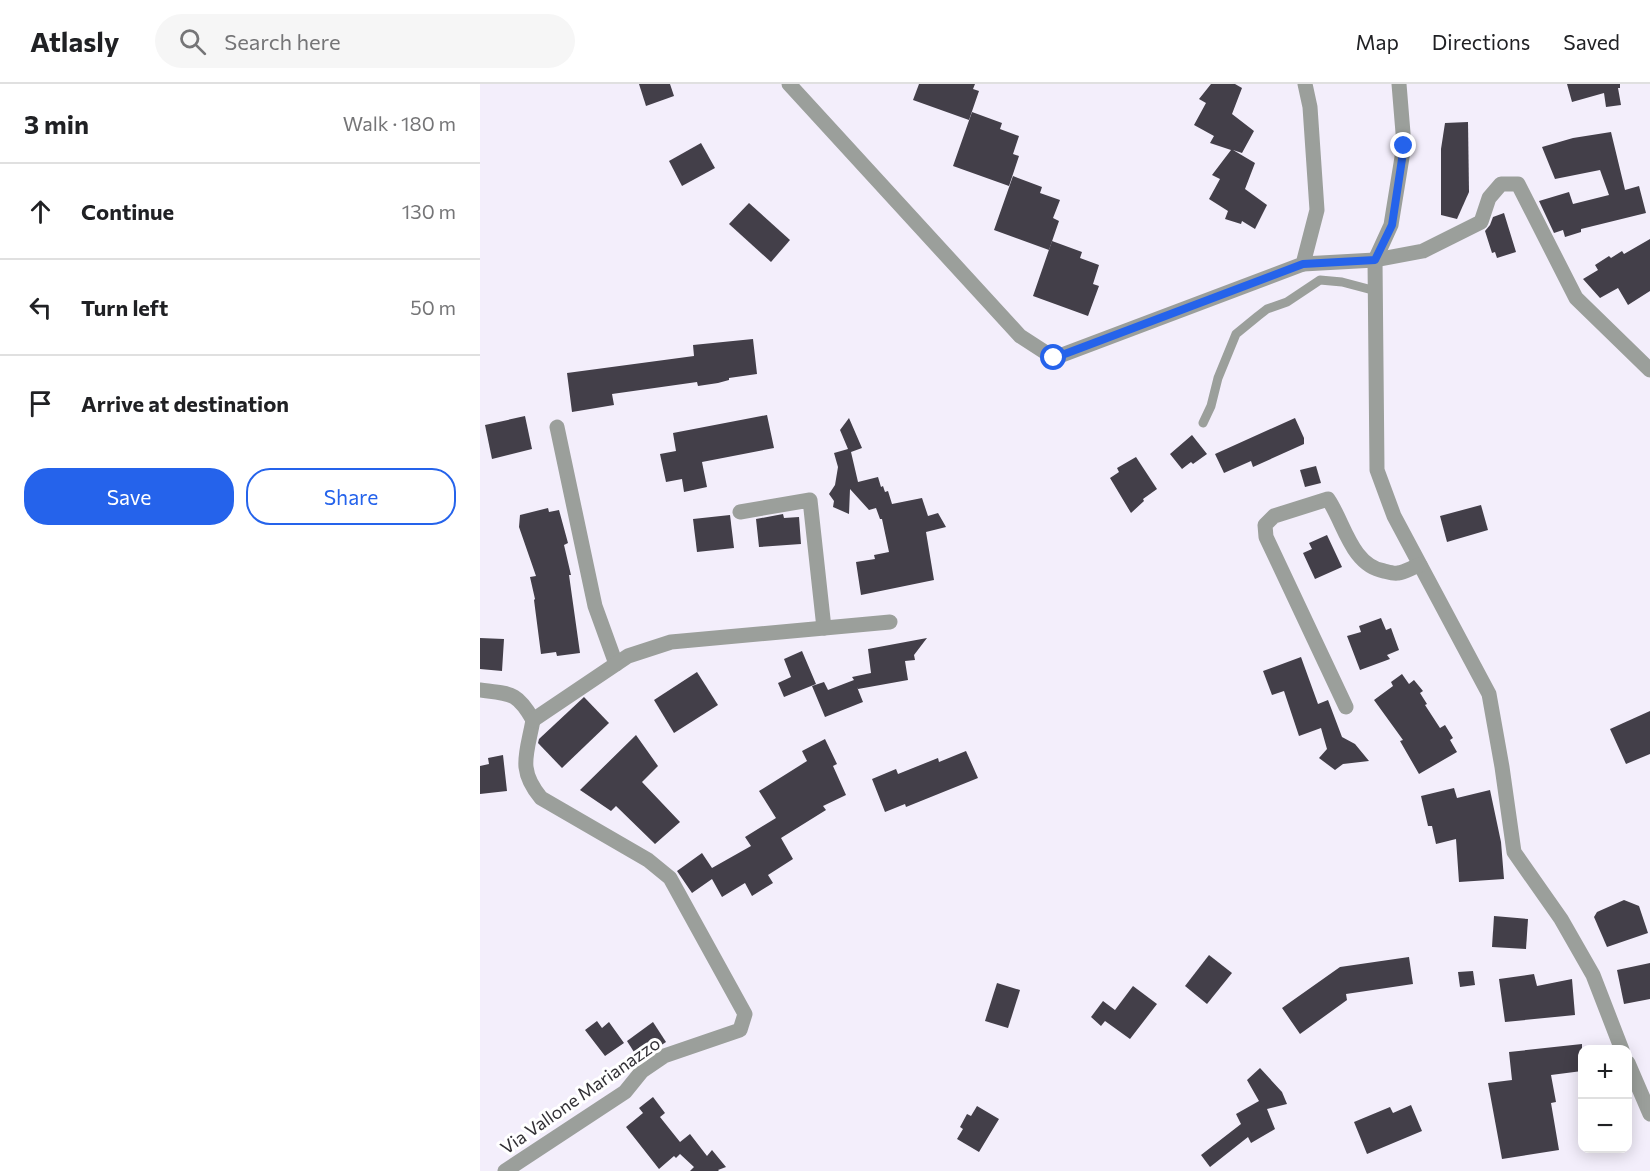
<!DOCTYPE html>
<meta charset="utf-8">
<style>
:root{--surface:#fff;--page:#f6f6f6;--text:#202124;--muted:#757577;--line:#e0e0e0;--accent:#2563eb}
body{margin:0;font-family:Commissioner,sans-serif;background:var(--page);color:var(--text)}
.controls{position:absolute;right:18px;bottom:18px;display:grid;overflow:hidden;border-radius:12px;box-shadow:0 3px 15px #0003}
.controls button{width:54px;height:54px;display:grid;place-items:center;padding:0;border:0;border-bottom:2px solid var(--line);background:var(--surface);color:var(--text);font:30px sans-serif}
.stop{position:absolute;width:18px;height:18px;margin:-14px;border:4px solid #2563eb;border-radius:50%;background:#fff}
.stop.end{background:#2563eb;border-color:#fff;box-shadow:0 2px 6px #0008}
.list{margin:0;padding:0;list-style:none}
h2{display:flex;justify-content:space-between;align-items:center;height:78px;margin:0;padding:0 24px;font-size:26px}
h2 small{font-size:20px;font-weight:400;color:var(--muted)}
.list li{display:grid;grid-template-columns:39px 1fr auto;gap:18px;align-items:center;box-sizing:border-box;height:96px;padding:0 24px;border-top:2px solid var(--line)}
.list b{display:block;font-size:22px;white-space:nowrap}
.list em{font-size:20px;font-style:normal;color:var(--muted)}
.actions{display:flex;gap:12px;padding:18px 24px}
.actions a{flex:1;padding:14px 0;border:2px solid var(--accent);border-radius:24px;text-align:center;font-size:21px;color:var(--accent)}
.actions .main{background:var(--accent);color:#fff}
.icon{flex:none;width:33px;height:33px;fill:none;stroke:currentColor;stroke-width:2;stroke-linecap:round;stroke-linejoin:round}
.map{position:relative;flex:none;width:1170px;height:1087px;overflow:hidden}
header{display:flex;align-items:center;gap:36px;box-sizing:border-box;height:84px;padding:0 30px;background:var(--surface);border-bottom:2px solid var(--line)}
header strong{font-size:28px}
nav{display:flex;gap:33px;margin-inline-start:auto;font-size:21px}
.search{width:420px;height:54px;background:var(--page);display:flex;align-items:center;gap:15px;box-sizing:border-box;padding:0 21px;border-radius:33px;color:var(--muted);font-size:22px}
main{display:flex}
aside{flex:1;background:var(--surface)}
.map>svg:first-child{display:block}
</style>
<header>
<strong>Atlasly</strong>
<div class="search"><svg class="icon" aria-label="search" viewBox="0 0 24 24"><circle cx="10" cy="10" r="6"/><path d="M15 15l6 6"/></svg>Search here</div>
<nav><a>Map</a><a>Directions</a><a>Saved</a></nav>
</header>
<main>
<aside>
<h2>3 min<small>Walk · 180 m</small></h2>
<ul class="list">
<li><svg class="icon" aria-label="ahead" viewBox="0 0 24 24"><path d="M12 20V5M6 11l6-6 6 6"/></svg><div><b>Continue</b></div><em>130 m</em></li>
<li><svg class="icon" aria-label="left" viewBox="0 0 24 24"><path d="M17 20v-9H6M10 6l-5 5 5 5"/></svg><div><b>Turn left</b></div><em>50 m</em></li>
<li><svg class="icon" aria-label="arrive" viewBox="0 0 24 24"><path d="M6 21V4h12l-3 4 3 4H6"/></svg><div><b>Arrive at destination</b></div></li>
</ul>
<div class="actions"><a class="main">Save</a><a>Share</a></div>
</aside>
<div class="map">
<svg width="1170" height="1087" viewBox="0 0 1170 1087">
<rect width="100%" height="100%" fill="#f3eefb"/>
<!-- building -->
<g fill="#433f49">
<path d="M159 0H190L194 12 166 22Z"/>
<path d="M439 0H495L493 5 499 7 489 36 433 16Z"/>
<path d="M731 0H755L762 4 752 30 774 47 762 69 753 66 775 79 765 105 787 121 775 145 762 137 761 140 745 135 748 127 729 115 740 95 732 91 751 66 730 59 734 52 714 41 726 19 719 15Z"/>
<path d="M1087 0H1140V4H1138L1141 21 1126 23 1124 9 1092 18Z"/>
<path d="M492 28 522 39 520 45 539 52 533 70 539 72 529 102 473 82Z"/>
<path d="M988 38 989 108 977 135 961 131V65L965 39Z"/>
<path d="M1131 48 1145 106 1159 102 1166 129 1101 145V148L1085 153 1083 146 1074 149 1059 117 1089 108 1093 120 1129 111 1120 86 1075 95 1062 63 1093 54Z"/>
<path d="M221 59 235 84 202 102 189 77Z"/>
<path d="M533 92 562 103 560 109 580 116 573 134 579 137 569 166 514 146Z"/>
<path d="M269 119 310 156 291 178 249 140Z"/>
<path d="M1024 129 1036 168 1017 174 1015 168 1012 169 1005 147 1010 141 1013 133Z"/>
<path d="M1170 155V207L1148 221 1138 204 1120 214 1103 195 1118 186 1115 181 1129 172 1131 174 1142 167 1144 170Z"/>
<path d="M572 157 602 168 600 174 619 181 613 200 619 202 608 232 553 212Z"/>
<path d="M273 255 277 290 249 294V296L238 299 218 302 217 298 132 310 134 321 92 328 87 289 214 272 213 261Z"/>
<path d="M287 331 294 364 222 378 227 403 204 408 202 395 186 398 180 370 196 367 193 349Z"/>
<path d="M45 332 52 365 12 375 5 341Z"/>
<path d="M369 334 382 364 371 368 378 398 398 393 401 403 403 402 405 408 408 407 412 420 442 414 448 432 458 429 466 443 446 448 454 496 381 511 376 478 395 475 394 471 409 468 402 435H400L396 424 389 426 370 405 369 430 353 423 354 417 349 410 355 401 358 383 354 369 368 365 360 346Z"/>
<path d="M815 334 824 354V360L773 383 771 377 744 389 735 370Z"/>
<path d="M712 351 727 370 713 380 711 378 702 385 690 370Z"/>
<path d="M656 373 677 405 663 415 664 417 651 429 630 394 639 388 637 384Z"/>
<path d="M836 382 841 399 825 403 820 386Z"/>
<path d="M1001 421 1008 446 967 458 960 432Z"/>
<path d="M68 424 69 428 79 426 88 459 84 461 91 491H89L100 569 77 572 76 568 61 570 54 516 55 515 50 493 56 492 39 443 40 431Z"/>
<path d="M303 430 304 434 319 433 321 460 279 463 276 435Z"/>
<path d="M250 431 254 464 217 468 213 435Z"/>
<path d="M847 451 862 483 835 495 823 469 832 465 829 459Z"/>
<path d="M901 534 906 546 911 544 919 566 907 571 910 575 880 586 867 552 881 548 879 542Z"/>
<path d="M0 554 24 555 22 587 0 585Z"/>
<path d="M447 554 434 571 435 576 425 577 428 596 378 605 377 603 383 618 345 633 332 602 344 598 348 606 374 596 372 593 391 589 388 565Z"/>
<path d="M322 567 336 600 304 613 298 599 311 593 304 575Z"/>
<path d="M821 573 838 620 848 616 862 653 875 660 889 677 863 680 855 686 839 674 847 665 841 644 819 652 804 607 792 611 783 587Z"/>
<path d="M217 588 238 621 194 649 174 616Z"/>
<path d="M922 590 929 600 934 596 943 607 940 609 947 620 945 621 960 644 965 641 973 654 970 656 977 668 939 690 920 657 923 656 894 616 913 602 911 598Z"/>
<path d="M104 613 129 639 82 684 58 659 59 655Z"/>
<path d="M1170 627V670L1146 680 1130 645Z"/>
<path d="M156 651 178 682 162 698 200 738 175 760 136 722 131 727 100 706Z"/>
<path d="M345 655 357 680 353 682 366 711 343 722 346 726 301 754 313 775 288 791 293 799 272 812 265 799 242 813 232 795 212 809 197 787 222 769 232 784 271 762 265 753 296 734 279 707 327 677 322 667Z"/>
<path d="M486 667 498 694 426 723 425 720 405 728 392 695 416 685 418 690 458 674 459 678Z"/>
<path d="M23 671 27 707 0 710V682L9 680 8 674Z"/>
<path d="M974 704 977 714 1010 706 1021 758 1024 795 979 798 976 755 956 760 952 742H948L941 712Z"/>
<path d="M1144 816 1159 822 1168 849 1127 863 1114 833 1117 828Z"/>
<path d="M1014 832 1048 835 1046 865 1012 863Z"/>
<path d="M729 871 752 889 727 920 705 902Z"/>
<path d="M929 873 933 900 866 910 867 916 820 950 802 924 860 883Z"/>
<path d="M1170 879V915L1144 920 1137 886Z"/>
<path d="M993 887 995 901 980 903 978 888Z"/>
<path d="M1054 890 1057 902 1092 895 1095 931 1025 938 1019 895Z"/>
<path d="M517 899 540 906 528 944 505 937Z"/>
<path d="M653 902 677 920 650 955 625 937 621 942 611 933 623 917 635 926Z"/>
<path d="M117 937 122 944 129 938 144 959 125 972 105 946Z"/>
<path d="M173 938 186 958 159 976 147 957Z"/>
<path d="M1102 960V987L1071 991 1076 1018 1071 1019 1079 1066 1022 1075 1008 999 1032 996 1029 968Z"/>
<path d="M780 984 802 1008 807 1020 787 1025 795 1045 771 1059 768 1053 730 1083 721 1071 761 1040 756 1030 779 1017 767 996Z"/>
<path d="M173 1013 185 1029 180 1033 200 1058 210 1050 227 1072 232 1066 246 1083 238 1086 239 1087H210L214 1083 200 1070 196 1074 194 1072 179 1085 146 1043 163 1029 159 1024Z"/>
<path d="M931 1021 942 1047 887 1070 874 1038 910 1023 913 1029Z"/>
<path d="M497 1022 519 1035 499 1068 477 1055 483 1045 480 1043 487 1030 491 1032Z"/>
</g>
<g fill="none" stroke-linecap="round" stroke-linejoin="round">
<!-- lane -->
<path stroke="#9b9f9b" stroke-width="9" d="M723 339 731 322 738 294 756 250 778 232 787 225 807 218 840 196 862 198 896 207"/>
<!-- street -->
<g stroke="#9b9f9b" stroke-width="15">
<path d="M309 0 540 252 574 274 823 180 837 126 830 23 825 0"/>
<path d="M919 0 924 61 911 141 895 176 897 386 914 432 1009 610 1022 683 1034 768 1081 835 1113 891 1142 966"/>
<path d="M823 180 895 176 943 167 1001 138 1009 114 1021 100H1038L1096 214 1170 286"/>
<path d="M77 343 115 522 136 580"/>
<path d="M260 428 330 416 344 544"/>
<path d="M0 606C31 610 37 608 53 636 47 670 37 685 61 714L168 776 190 794 265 930 260 946 184 972 162 987 145 1008 25 1087"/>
<path d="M866 623 786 453 785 441 794 432 848 415C864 438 871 481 904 487 908 488 914 490 918 489 925 488 933 483 940 481"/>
<path d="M53 636 148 572 191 558 410 538"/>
<path d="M1148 979 1170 1030"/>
</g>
</g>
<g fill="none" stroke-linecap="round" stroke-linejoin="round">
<!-- route -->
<path stroke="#2563eb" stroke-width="8" d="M574 274 823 180 895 176 912 141 924 62"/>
</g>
<g text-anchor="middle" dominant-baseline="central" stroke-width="6" stroke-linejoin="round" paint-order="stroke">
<!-- street labels -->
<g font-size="18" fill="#333136" stroke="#fff">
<text transform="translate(100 1011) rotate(-35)">Via Vallone Marianazzo</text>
</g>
</g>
</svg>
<div class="controls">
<button>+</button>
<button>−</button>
</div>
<div class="stop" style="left:574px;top:274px"></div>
<div class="stop end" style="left:924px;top:62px"></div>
</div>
</main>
